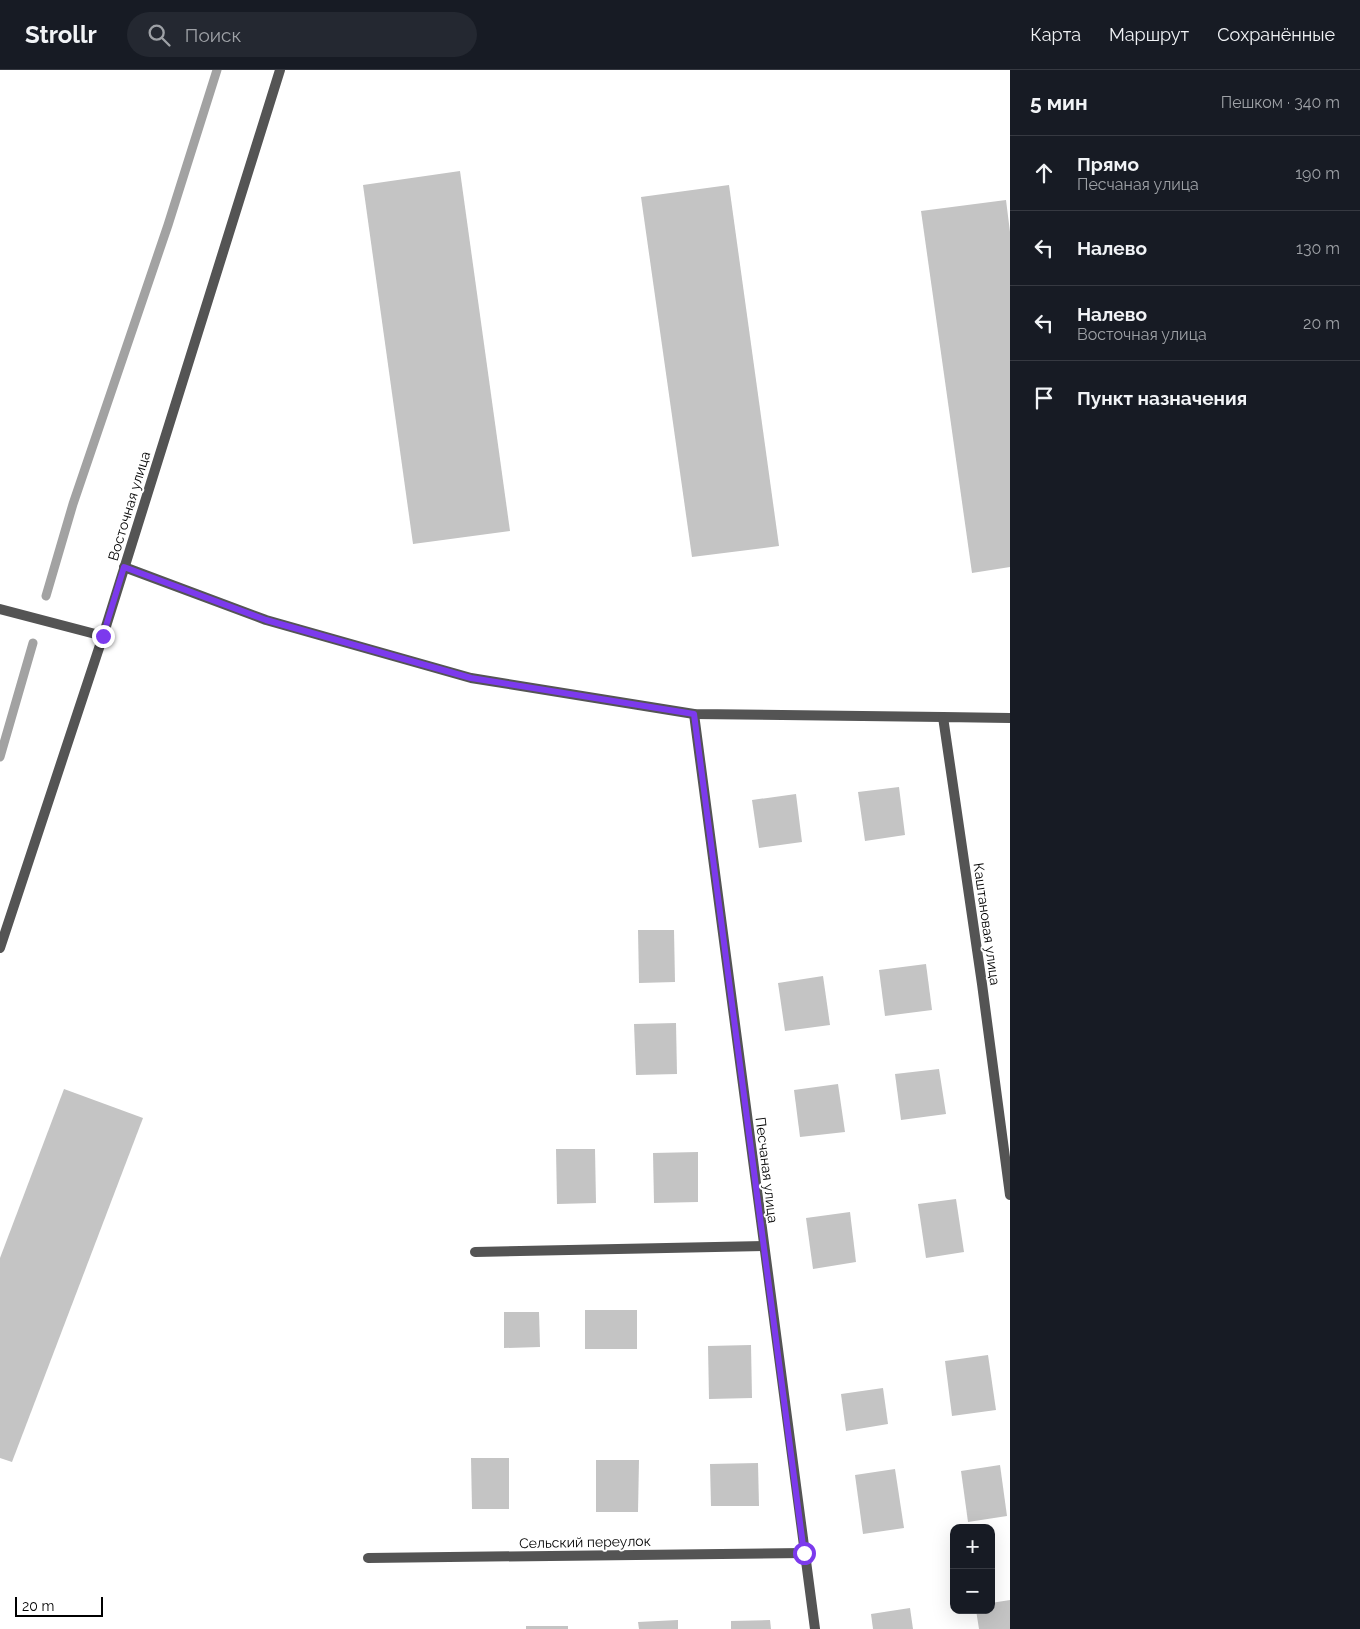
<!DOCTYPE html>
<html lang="ru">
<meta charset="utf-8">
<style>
:root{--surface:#171b24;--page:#242831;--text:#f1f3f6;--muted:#9ea1a6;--line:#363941}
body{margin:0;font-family:Raleway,sans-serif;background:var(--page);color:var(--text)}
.controls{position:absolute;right:15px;bottom:15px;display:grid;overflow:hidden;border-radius:10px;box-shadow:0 5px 20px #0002}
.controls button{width:45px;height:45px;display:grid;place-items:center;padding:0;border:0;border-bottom:1px solid var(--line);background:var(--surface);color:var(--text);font:25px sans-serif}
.scale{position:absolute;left:15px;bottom:12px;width:88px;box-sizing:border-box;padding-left:5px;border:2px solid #000;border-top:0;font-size:14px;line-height:18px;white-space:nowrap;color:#000;-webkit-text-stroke:4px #fff;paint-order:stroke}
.stop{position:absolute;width:15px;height:15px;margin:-11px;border:4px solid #7c3aed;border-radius:50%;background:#fff}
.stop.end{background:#7c3aed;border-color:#fff;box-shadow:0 1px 5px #0008}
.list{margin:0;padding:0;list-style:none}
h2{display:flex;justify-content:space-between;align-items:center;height:65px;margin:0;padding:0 20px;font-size:21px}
h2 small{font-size:16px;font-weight:400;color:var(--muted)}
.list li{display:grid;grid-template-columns:32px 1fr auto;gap:15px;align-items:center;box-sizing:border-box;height:75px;padding:0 20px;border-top:1px solid var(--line)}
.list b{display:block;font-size:19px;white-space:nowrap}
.list p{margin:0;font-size:16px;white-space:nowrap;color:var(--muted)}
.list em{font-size:16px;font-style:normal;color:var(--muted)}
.icon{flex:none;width:28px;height:28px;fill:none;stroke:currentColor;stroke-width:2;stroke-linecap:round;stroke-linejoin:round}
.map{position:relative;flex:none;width:1010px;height:1559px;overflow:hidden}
header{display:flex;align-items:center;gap:30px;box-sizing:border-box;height:70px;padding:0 25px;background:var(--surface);border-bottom:1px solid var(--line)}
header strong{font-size:24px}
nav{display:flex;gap:28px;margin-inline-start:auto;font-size:18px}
.search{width:350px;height:45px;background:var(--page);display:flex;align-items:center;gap:12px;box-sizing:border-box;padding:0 18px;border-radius:28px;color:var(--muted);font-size:19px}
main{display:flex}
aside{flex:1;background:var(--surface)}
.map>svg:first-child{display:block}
</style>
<header>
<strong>Strollr</strong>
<div class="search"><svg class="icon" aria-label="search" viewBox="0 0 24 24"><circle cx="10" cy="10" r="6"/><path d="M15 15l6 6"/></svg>Поиск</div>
<nav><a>Карта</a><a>Маршрут</a><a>Сохранённые</a></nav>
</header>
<main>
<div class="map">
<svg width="1010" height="1559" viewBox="0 0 1010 1559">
<rect width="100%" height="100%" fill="#fff"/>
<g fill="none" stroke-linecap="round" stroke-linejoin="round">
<!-- stream -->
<g stroke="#a2a2a2" stroke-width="9">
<path d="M46 526 73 434 168 155 217 0"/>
<path d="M0 687 33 573"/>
</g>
</g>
<!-- building -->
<g fill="#c4c4c4">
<path d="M460 101 510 461 413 474 363 115Z"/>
<path d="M729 115 779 476 692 487 641 127Z"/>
<path d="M1006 130 1010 162V497L972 503 921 141Z"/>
<path d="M899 717 905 765 865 771 858 722Z"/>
<path d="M796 724 802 772 759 778 752 730Z"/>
<path d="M638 860H674L675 912 639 913Z"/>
<path d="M926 894 932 940 885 946 879 900Z"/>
<path d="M823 906 830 955 785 961 778 913Z"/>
<path d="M676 953 677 1004 636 1005 634 954Z"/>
<path d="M939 999 946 1044 901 1050 895 1004Z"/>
<path d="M838 1014 845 1062 800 1067 794 1020Z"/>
<path d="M64 1019 143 1048 12 1392 0 1388V1188Z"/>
<path d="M556 1079H595L596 1133 557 1134Z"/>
<path d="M698 1082V1132L654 1133 653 1083Z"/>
<path d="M956 1129 964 1182 926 1188 918 1134Z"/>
<path d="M850 1142 856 1192 813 1199 806 1148Z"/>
<rect x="585" y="1240" width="52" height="39"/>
<path d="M504 1242H539L540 1277 504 1278Z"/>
<path d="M751 1275 752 1328 709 1329 708 1276Z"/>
<path d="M988 1285 996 1340 952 1346 945 1291Z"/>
<path d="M883 1318 888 1354 846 1361 841 1324Z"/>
<path d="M471 1388H509V1439H472Z"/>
<path d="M596 1390H639L638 1442H596Z"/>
<path d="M758 1393 759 1436H711L710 1394Z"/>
<path d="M1000 1395 1007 1446 968 1452 961 1401Z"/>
<path d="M895 1399 904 1458 863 1464 855 1405Z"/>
<path d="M1010 1530V1559H979L976 1540H991V1533Z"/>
<path d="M910 1538 913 1559H873L871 1544Z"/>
<path d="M678 1550V1559H639L638 1552Z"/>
<path d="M770 1550 771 1559H731V1551Z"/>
<rect x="526" y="1556" width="42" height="3"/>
</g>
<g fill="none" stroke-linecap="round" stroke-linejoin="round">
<!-- service -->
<path stroke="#545454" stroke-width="10" d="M124 497 266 550 471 608 694 644 943 647"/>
<!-- minor -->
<g stroke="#545454" stroke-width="10">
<path d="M0 539 103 566"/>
<path d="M694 644 815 1559"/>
<path d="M1010 648 943 647 982 914 1010 1125"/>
<path d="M0 878 103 566 280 0"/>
<path d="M475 1182 764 1176"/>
<path d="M368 1488 804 1483"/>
</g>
</g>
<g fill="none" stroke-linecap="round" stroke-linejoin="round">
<!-- route -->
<path stroke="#7c3aed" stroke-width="6" d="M103 566 124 497 266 550 471 608 694 644 804 1483"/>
</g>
<g text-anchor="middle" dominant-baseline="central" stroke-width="4" stroke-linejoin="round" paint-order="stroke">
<!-- street labels -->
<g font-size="14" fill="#000" stroke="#fff">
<text transform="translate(129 436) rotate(-73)">Восточная улица</text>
<text transform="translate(987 854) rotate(82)">Каштановая улица</text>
<text transform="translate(767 1100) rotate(83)">Песчаная улица</text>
<text transform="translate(585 1472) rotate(-1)">Сельский переулок</text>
</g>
</g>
</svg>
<div class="controls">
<button>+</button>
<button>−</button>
</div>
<div class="scale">20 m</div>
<div class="stop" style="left:804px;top:1483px"></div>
<div class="stop end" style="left:103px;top:566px"></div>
</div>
<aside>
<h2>5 мин<small>Пешком · 340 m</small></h2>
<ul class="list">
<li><svg class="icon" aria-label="ahead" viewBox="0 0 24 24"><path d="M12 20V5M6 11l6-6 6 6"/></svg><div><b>Прямо</b><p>Песчаная улица</p></div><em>190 m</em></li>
<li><svg class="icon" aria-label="left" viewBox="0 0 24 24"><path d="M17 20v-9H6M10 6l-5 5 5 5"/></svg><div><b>Налево</b></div><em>130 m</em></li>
<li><svg class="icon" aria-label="left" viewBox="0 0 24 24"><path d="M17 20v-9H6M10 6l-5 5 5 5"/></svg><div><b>Налево</b><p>Восточная улица</p></div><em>20 m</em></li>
<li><svg class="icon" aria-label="arrive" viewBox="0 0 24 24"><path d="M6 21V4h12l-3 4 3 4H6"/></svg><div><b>Пункт назначения</b></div></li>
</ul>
</aside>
</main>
